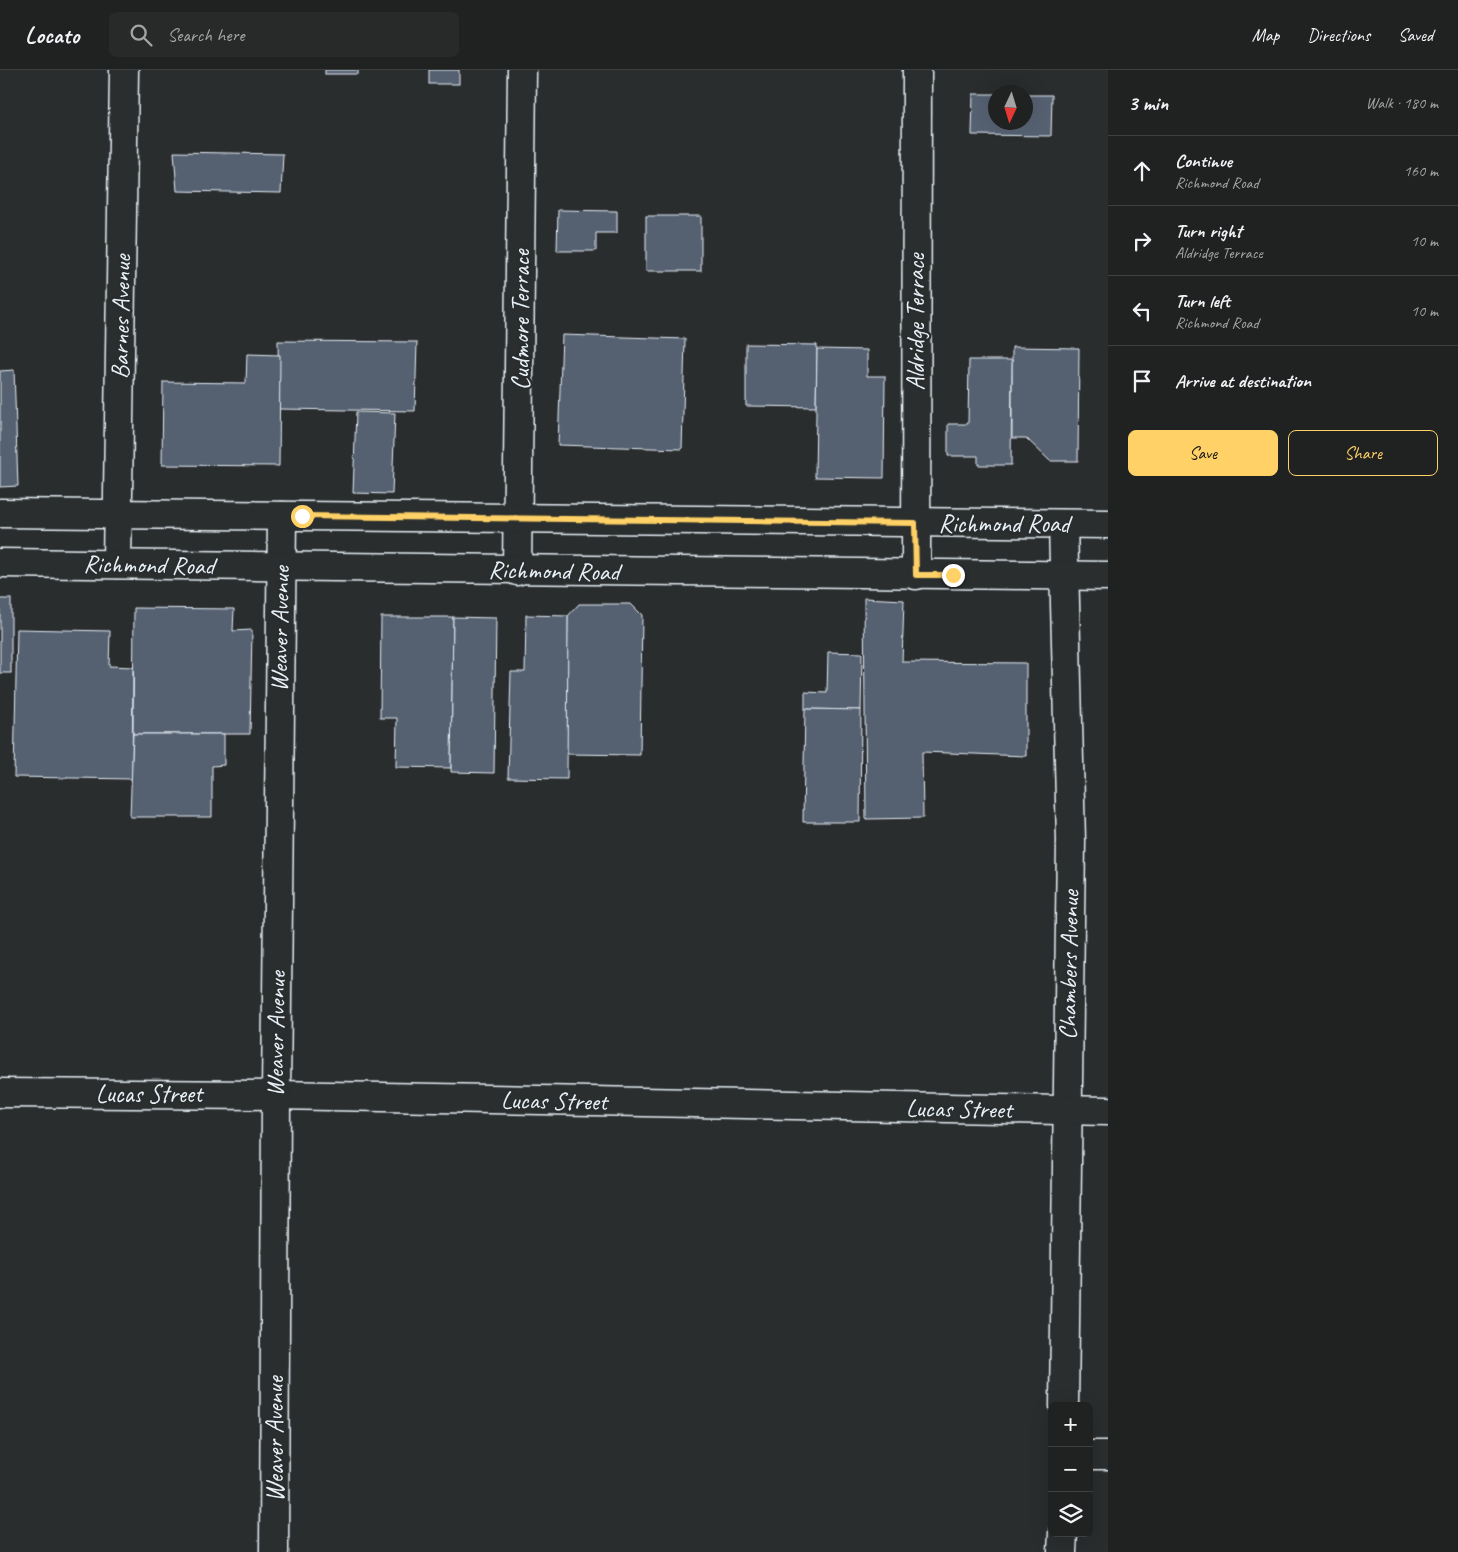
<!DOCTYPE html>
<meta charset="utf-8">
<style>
:root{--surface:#202222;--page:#282a2a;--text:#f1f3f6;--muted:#a2a4a5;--line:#3d3f40;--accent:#ffd166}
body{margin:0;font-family:Caveat,sans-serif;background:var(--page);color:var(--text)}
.controls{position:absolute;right:15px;bottom:15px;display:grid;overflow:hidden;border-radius:8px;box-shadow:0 5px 20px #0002}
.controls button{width:45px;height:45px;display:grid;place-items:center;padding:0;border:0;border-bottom:1px solid var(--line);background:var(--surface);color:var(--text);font:25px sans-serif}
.compass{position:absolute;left:988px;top:15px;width:45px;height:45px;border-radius:50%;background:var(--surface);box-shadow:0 5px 20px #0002;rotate:184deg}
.stop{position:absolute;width:15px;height:15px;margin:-11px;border:4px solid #ffd166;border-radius:50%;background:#fff}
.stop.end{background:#ffd166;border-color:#fff;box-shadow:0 1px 5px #0008}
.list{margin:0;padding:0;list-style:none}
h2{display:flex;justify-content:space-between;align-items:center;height:65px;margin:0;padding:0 20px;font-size:21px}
h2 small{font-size:16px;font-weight:400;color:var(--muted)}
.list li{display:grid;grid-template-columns:32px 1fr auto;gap:15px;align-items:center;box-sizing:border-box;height:70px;padding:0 20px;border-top:1px solid var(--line)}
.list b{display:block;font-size:19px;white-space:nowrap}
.list p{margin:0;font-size:16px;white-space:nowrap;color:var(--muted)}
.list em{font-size:16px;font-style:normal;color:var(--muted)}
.actions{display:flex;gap:10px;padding:15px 20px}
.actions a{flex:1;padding:11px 0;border:1px solid var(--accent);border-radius:8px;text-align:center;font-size:18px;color:var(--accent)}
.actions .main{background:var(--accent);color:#111}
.icon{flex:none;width:28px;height:28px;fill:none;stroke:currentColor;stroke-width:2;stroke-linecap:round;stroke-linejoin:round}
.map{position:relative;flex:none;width:1108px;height:1482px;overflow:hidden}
header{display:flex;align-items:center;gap:30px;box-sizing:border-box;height:70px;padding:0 25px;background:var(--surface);border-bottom:1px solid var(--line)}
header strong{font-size:24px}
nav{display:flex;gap:28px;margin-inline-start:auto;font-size:18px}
.search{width:350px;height:45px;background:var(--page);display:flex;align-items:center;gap:12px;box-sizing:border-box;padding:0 18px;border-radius:8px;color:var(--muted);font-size:19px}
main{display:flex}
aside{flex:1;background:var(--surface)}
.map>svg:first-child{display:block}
</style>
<header>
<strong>Locato</strong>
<div class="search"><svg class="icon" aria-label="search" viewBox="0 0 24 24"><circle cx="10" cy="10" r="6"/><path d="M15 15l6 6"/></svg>Search here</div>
<nav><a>Map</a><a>Directions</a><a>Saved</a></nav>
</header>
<main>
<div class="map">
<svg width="1108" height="1482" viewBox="0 0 1108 1482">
<rect width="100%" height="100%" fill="#2a2d2e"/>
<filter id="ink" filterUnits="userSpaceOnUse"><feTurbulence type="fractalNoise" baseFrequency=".02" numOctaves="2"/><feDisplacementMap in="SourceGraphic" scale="10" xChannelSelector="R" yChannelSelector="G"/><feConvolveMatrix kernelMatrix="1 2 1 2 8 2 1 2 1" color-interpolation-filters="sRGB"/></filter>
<g filter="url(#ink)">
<!-- building -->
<g fill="#556071" stroke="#e8f1f8">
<rect x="325" y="0" width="33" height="4"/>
<rect x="429" y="0" width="30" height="14"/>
<path d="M973 24H996V52H1026V25H1052L1051 66 972 65Z"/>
<path d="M174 82 283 84 281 123 177 121Z"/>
<path d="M558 140 617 141V163H596V181H557Z"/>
<rect x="646" y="146" width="55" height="55"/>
<path d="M562 265 685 269 682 379 558 375Z"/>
<path d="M278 271 417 272 415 341 279 339Z"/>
<path d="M746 274 817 275 816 337 746 336Z"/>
<path d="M1012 277 1079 278 1078 391H1050L1026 368H1012Z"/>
<path d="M817 279 867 280V306H885L884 408 815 407Z"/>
<path d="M247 284 280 285 279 396 162 395 163 312 246 313Z"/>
<path d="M969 290H1012L1011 395H978V386H948V354H968Z"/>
<path d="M14 300 18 416 0 417V301Z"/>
<path d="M356 342 395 343 392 424 353 423Z"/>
<path d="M864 528 904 530 902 592 1026 593V686L922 682 923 748 866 749Z"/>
<rect x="0" y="529" width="11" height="74"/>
<path d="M579 534H631L642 545 640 685 566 684 568 546Z"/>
<path d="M134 538 234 539 233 561 252 560 250 664H133Z"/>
<path d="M526 545 568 546 567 709 508 708 511 602H525Z"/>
<path d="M381 547H453L451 698 396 697 397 648H380Z"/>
<path d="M453 547 496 548 494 703 451 702Z"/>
<path d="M17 559 110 561 109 596 133 597 132 709 14 707Z"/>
<path d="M828 582 862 583 861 640 805 639V622L827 623Z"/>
<path d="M805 639 861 640 860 752H803Z"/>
<path d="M133 664H224V695L212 696V747H130Z"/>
</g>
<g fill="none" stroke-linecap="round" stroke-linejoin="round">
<defs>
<g id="minor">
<path d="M1063 454 1071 771 1064 1336"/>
<path d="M117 494 124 0"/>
<path d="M517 501 522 0"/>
<path d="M916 505 917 0"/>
<path d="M0 1023 276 1025 1108 1041"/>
<path d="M1089 1385H1108"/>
<path d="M274 1482 276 1025 282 446"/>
<path d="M1062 1482 1063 1463"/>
</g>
<g id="major">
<path d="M0 443 1108 454"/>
<path d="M0 493 1108 506"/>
</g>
</defs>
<!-- minor casing -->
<use href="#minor" stroke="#e8f1f8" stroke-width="31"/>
<!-- major casing -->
<use href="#major" stroke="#e8f1f8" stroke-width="31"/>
<!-- minor -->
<use href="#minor" stroke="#2a2d2e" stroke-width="28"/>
<!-- major -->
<use href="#major" stroke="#2a2d2e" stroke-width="28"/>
</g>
</g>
<g fill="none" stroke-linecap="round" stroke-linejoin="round" filter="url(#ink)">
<!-- route -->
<path stroke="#ffd166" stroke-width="6" d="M302 446 915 453 916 505H953"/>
</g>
<g text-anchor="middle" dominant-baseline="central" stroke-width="4.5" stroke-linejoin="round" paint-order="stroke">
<!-- street labels -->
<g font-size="25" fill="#e8f1f8" stroke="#2a2d2e">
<text transform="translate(121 247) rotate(-89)">Barnes Avenue</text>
<text transform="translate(521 250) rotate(-90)">Cudmore Terrace</text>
<text transform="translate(916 252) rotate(-90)">Aldridge Terrace</text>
<text x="1004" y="454">Richmond Road</text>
<text transform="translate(149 495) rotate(1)">Richmond Road</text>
<text transform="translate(554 501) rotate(1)">Richmond Road</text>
<text transform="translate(280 559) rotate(-89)">Weaver Avenue</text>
<text transform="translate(1069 895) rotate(-89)">Chambers Avenue</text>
<text transform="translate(276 964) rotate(-89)">Weaver Avenue</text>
<text x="149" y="1024">Lucas Street</text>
<text transform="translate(554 1031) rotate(1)">Lucas Street</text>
<text transform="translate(959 1039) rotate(1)">Lucas Street</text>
<text transform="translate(275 1369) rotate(-90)">Weaver Avenue</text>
</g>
</g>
</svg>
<div class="controls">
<button>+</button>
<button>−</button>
<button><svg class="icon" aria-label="layers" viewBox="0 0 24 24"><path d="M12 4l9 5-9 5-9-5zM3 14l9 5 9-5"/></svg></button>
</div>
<svg class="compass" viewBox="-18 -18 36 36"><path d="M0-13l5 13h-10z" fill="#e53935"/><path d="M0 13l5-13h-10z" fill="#a2a4a5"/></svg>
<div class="stop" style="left:302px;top:446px"></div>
<div class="stop end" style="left:953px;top:505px"></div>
</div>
<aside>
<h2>3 min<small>Walk · 180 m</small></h2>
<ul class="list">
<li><svg class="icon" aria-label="ahead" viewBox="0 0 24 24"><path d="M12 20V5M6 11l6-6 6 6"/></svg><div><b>Continue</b><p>Richmond Road</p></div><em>160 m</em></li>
<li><svg class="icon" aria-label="right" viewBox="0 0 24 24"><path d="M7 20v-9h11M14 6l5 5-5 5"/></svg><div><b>Turn right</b><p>Aldridge Terrace</p></div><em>10 m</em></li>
<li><svg class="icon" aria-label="left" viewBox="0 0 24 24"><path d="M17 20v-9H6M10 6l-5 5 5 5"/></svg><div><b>Turn left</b><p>Richmond Road</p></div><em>10 m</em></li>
<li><svg class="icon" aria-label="arrive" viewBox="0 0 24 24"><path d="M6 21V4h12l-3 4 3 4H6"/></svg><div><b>Arrive at destination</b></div></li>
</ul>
<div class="actions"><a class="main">Save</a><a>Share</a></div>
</aside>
</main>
